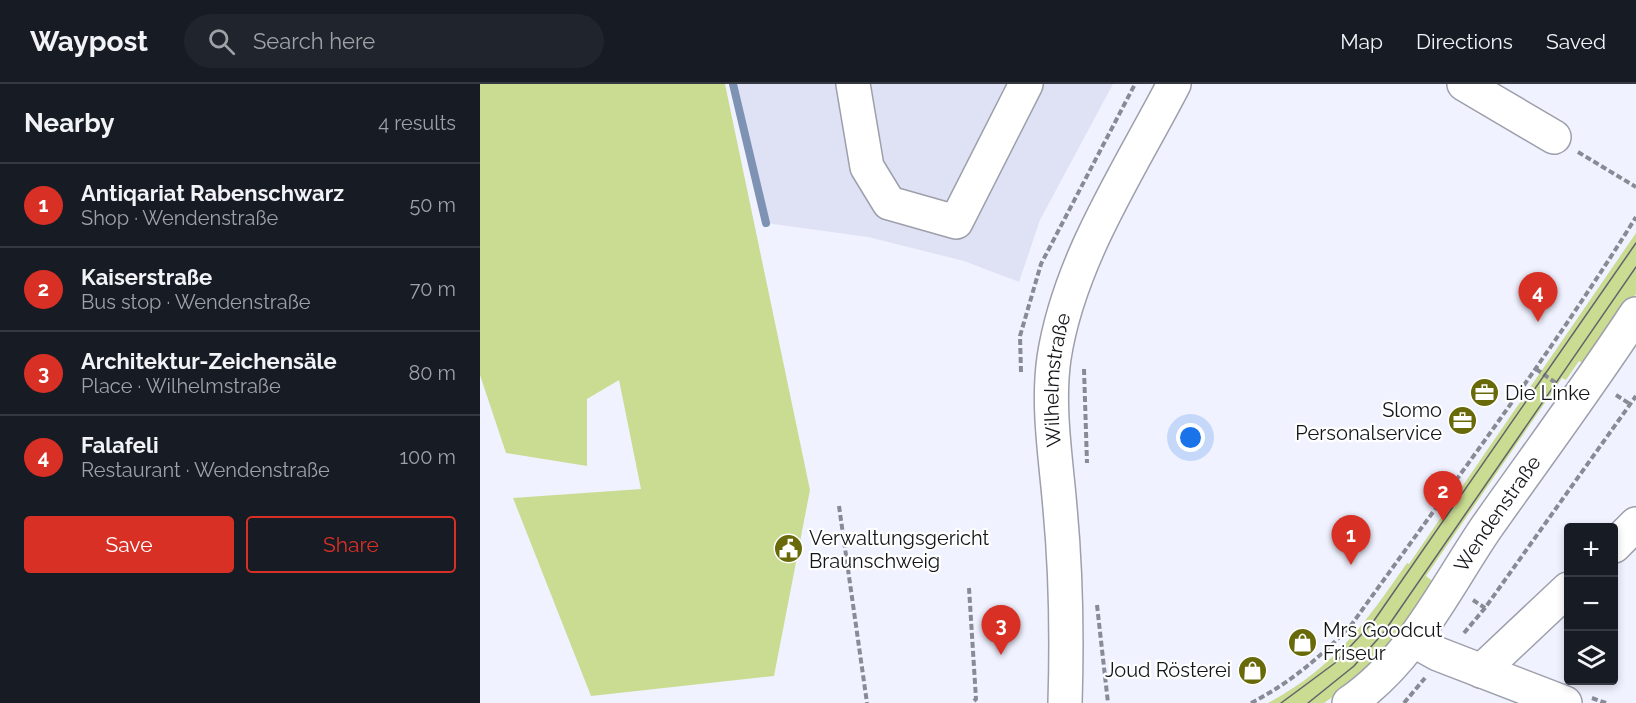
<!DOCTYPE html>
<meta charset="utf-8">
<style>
:root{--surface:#171b24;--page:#20242c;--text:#f1f3f6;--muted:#9ea1a6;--line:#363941;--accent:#d93025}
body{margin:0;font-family:Raleway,sans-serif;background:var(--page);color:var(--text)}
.controls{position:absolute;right:18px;bottom:18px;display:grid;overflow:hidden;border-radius:6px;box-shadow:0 3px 9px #0003}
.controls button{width:54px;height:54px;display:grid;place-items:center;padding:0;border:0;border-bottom:2px solid var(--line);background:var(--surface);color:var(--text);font:30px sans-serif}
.you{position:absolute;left:711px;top:354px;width:21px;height:21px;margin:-15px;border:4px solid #fff;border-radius:50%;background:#1a73e8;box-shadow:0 0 0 9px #1a73e833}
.badge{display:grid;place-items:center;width:39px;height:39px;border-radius:50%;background:var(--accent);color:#fff;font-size:20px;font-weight:700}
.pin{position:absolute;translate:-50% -50px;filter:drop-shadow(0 2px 3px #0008)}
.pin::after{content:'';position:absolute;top:32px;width:21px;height:18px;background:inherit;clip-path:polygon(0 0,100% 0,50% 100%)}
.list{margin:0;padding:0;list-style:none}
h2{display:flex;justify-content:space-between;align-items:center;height:78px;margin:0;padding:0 24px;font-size:26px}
h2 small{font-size:20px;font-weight:400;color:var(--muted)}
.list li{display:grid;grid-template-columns:39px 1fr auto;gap:18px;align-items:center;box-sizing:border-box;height:84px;padding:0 24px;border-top:2px solid var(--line)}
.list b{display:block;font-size:22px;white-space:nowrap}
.list p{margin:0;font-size:20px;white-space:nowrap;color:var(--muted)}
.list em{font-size:20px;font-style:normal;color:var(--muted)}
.actions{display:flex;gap:12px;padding:18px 24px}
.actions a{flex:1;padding:14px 0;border:2px solid var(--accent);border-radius:6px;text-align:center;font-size:21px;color:var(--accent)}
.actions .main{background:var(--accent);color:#fff}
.icon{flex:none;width:33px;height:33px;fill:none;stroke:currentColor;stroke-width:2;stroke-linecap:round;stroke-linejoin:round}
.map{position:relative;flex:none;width:1156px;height:619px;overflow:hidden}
header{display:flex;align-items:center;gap:36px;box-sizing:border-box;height:84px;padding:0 30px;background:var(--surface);border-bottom:2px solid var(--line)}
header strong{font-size:28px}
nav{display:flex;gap:33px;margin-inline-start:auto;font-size:21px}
.search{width:420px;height:54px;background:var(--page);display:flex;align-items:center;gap:15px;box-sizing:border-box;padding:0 21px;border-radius:33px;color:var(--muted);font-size:22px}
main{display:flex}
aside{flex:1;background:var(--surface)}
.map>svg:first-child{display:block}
</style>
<header>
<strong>Waypost</strong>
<div class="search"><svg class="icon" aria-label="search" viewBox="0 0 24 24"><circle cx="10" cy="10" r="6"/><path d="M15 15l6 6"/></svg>Search here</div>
<nav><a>Map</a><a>Directions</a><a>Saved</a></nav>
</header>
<main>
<aside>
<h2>Nearby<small>4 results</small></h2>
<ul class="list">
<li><span class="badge">1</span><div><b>Antiqariat Rabenschwarz</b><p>Shop · Wendenstraße</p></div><em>50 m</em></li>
<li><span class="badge">2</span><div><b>Kaiserstraße</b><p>Bus stop · Wendenstraße</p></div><em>70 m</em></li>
<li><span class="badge">3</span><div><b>Architektur-Zeichensäle</b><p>Place · Wilhelmstraße</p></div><em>80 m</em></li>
<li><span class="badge">4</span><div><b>Falafeli</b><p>Restaurant · Wendenstraße</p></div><em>100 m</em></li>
</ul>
<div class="actions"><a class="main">Save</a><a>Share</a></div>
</aside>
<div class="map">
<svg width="1156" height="619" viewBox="0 0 1156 619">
<rect width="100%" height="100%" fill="#f0f2ff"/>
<!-- built -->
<path fill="#dfe2f5" d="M253 0H633L560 136 539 198 484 177 388 153 286 139Z"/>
<!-- green -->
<g fill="#c9dc92">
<path d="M0 0H245L330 406 294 592 111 612 33 414 161 405 139 296 107 315V382L26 369 0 291Z"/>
<path d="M1156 149V210L1106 281 1099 277 1086 296 1082 294 946 492 955 499 930 539 887 587 857 610 844 619H788C854 584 886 538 927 479L929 480Z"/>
</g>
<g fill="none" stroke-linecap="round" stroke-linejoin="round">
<!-- stream -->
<path stroke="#7e92b4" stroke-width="8" d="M253 0 286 139"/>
<defs>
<g id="minor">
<path d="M373 0 387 83 409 119 476 138 546 0"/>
<path d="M984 0 1074 53"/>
<path d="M1134 462 1156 440"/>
<path d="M933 556 958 570 1085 619"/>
<path d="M1001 587 1088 505"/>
</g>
<g id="major">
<path id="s1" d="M585 619C587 555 586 488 580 424 576 375 567 323 574 274 589 176 649 87 694 0"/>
<path id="s2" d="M869 619C932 576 964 506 1006 444 1056 373 1108 303 1156 230"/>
</g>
</defs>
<!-- minor casing -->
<use href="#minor" stroke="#9d9fab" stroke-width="36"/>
<!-- major casing -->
<use href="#major" stroke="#9d9fab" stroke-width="36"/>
<!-- path -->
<g stroke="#898b94" stroke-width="4" stroke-dasharray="6 3" stroke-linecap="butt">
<path d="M1098 68 1156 103"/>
<path d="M604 285 607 379"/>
<path d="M1056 285 1076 299"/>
<path d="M541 288 540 252 561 180 655 0"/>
<path d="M1136 311 1150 320"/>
<path d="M359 422 387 619"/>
<path d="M354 484 368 482"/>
<path d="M489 504 496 615 492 619"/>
<path d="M993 516 1005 524"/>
<path d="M617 521 628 619"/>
<path d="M984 549 1005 524 1156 312"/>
<path d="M1112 614 1126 619"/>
<path d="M771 619C810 599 842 572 872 540 968 406 1069 273 1156 133"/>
<path d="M924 619 945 594"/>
</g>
<!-- minor -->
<use href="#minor" stroke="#fff" stroke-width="33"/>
<!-- major -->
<use href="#major" stroke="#fff" stroke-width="33"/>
<!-- tram -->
<g stroke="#62636b" stroke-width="1.5">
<path d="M801 619 855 579 893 538 1156 159"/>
<path d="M828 619 874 582 904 548 1156 183"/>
</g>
</g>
<!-- icons -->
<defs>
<symbol id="office-disc" viewBox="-11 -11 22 22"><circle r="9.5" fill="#686a0a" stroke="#fff"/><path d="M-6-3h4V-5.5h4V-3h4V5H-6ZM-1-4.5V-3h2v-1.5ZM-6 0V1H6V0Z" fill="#fff"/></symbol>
<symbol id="civic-disc" viewBox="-11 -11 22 22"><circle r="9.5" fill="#686a0a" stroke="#fff"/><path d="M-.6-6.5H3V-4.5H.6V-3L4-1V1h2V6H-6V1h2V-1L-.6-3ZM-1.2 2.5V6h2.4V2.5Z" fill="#fff"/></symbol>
<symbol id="shop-disc" viewBox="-11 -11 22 22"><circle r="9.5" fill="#686a0a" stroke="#fff"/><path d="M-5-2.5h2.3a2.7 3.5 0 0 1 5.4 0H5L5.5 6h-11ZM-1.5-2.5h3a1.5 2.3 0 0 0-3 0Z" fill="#fff"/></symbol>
</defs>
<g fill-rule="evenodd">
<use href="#office-disc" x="988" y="292" width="33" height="33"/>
<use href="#office-disc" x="966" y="320" width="33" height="33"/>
<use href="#civic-disc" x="292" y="448" width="33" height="33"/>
<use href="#shop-disc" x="806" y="542" width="33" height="33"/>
<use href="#shop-disc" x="756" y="570" width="33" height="33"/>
</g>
<g text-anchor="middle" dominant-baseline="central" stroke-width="4.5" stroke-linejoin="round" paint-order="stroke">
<!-- street labels -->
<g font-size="20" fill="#141519" stroke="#fff">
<text stroke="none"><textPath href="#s1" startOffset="324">Wilhelmstraße</textPath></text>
<text stroke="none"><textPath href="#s2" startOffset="242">Wendenstraße</textPath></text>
</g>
<!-- poi labels -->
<g font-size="20" fill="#141519" stroke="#fff" text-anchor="start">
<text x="1025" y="309">Die Linke</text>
<text x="962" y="326" text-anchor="end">Slomo<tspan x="962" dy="23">Personalservice</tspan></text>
<text x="329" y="454">Verwaltungsgericht<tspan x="329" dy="23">Braunschweig</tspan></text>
<text x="843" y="546">Mrs Goodcut<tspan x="843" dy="23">Friseur</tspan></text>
<text x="751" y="586" text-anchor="end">Joud Rösterei</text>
</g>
</g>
</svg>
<div class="controls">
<button>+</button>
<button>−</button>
<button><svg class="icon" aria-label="layers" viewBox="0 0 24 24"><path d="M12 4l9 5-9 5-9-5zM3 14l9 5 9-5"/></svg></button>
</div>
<div class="you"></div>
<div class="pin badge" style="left:871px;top:481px">1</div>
<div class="pin badge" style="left:963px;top:437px">2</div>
<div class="pin badge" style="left:521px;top:571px">3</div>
<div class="pin badge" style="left:1058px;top:238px">4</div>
</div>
</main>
